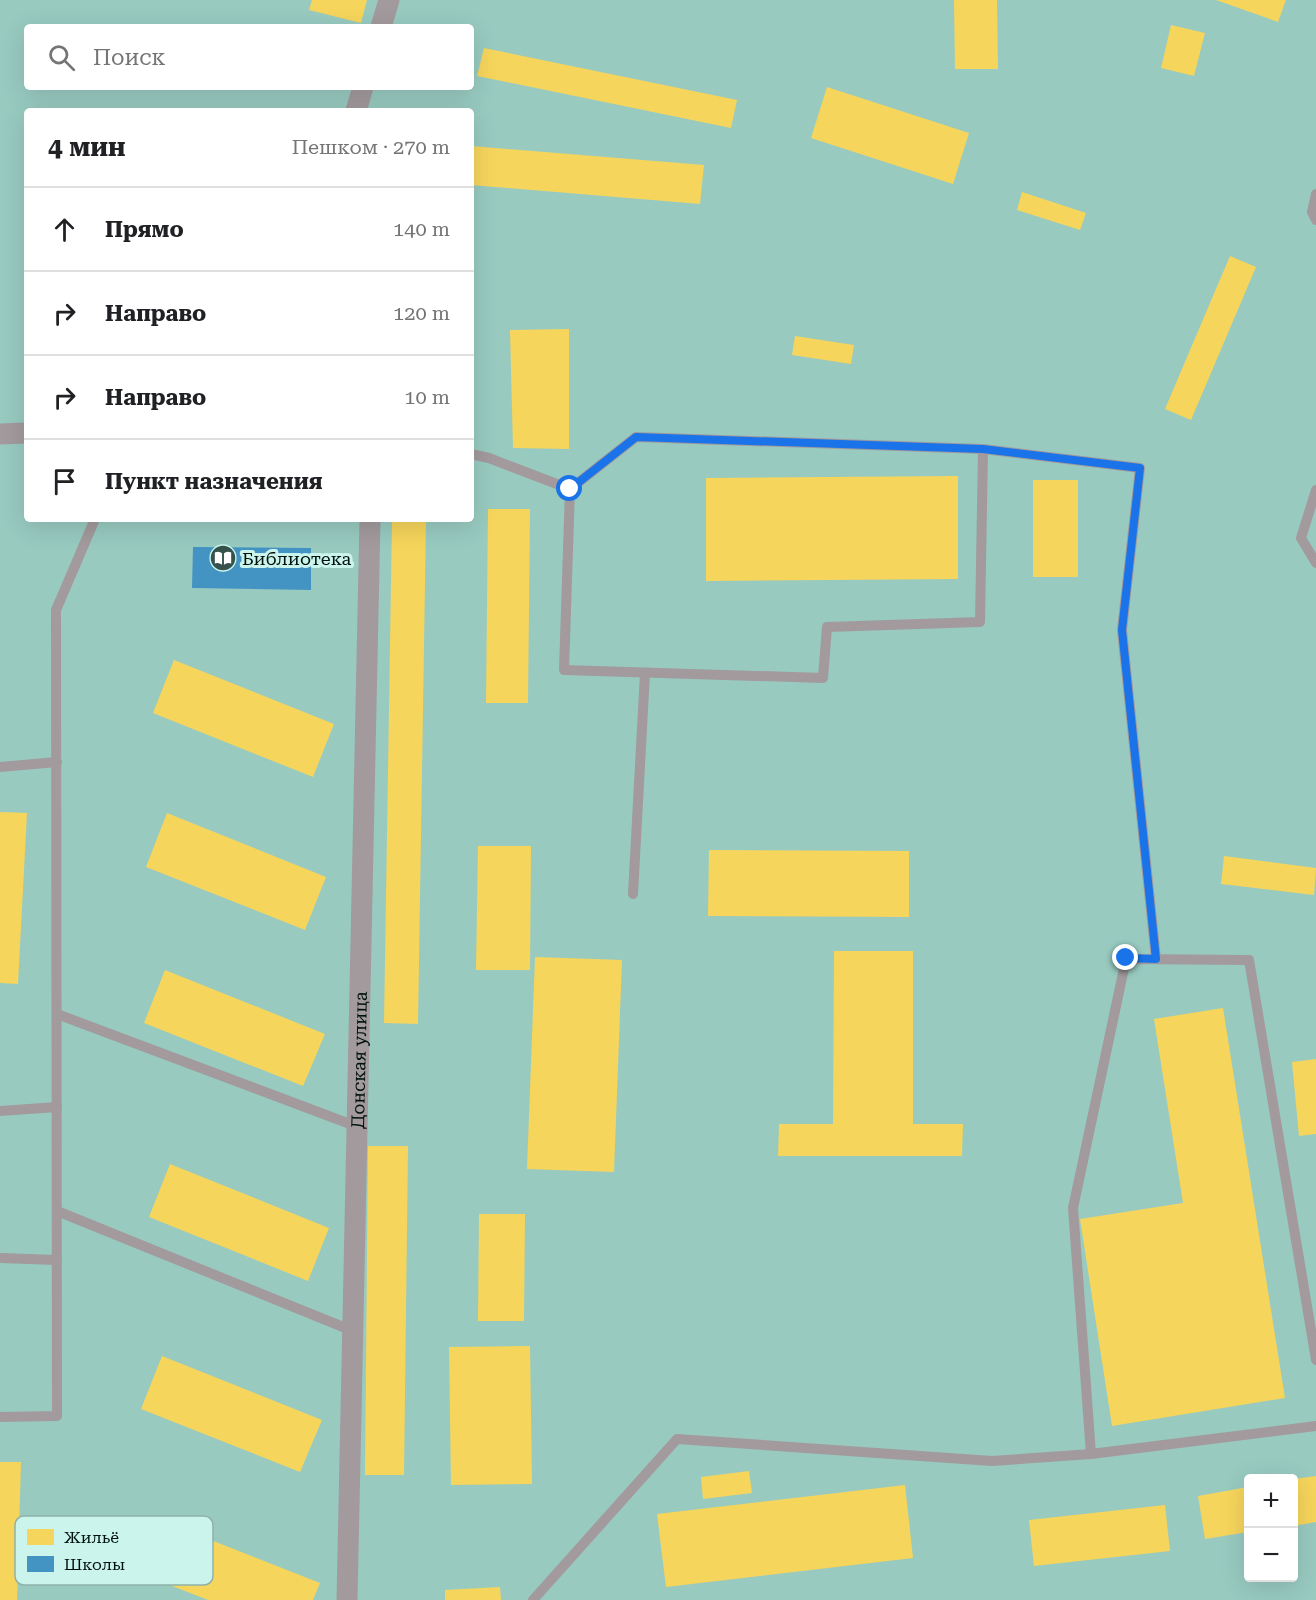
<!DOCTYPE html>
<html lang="ru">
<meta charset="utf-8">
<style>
:root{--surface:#fff;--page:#f6f6f6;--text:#202124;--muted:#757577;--line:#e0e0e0}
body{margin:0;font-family:"Roboto Serif",serif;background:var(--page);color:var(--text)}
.controls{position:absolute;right:18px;bottom:18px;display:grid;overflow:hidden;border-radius:6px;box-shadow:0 6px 24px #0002}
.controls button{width:54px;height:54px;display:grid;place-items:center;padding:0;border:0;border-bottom:2px solid var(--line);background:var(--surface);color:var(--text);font:30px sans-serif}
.stop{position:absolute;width:18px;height:18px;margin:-14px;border:4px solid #1a73e8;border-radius:50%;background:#fff}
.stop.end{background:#1a73e8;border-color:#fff;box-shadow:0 2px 6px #0008}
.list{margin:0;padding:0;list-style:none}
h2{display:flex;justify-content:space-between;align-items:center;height:78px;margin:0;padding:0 24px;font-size:26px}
h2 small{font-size:20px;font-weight:400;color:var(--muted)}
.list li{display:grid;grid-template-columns:39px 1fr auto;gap:18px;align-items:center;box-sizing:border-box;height:84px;padding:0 24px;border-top:2px solid var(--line)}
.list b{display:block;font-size:22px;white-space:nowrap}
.list em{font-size:20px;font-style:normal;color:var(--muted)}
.icon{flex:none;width:33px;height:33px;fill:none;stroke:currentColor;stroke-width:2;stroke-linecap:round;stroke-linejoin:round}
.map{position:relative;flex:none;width:1316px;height:1600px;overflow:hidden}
.search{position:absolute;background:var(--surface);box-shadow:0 6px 24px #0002;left:24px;top:24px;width:450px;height:66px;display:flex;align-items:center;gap:15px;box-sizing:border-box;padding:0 21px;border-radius:6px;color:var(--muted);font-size:22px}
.panel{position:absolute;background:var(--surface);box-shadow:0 6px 24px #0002;left:24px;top:108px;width:450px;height:414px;border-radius:6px}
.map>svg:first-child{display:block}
</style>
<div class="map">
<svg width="1316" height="1600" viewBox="0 0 1316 1600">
<rect width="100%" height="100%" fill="#98cac0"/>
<!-- homes -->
<g fill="#f6d55c">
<path d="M312 0H367L361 23 309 10Z"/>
<path d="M954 0H997L998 69H955Z"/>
<path d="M1216 0H1286L1278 22Z"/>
<path d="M1171 25 1205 33 1194 76 1161 68Z"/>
<path d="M484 48 737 100 731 128 477 76Z"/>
<path d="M827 87 969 133 953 184 811 138Z"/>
<path d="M471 146 704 165 700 204 471 185Z"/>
<path d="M1022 192 1086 213 1080 230 1017 210Z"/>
<path d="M1230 256 1256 267 1191 420 1165 409Z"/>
<path d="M569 329V449L513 448 510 330Z"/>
<path d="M795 336 854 345 851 364 792 355Z"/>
<path d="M958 476V579L706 581V478Z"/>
<rect x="1033" y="480" width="45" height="97"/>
<path d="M488 509H530L528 703H486Z"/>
<path d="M392 519H426L418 1024 384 1023Z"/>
<path d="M174 660 334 724 313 777 153 713Z"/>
<path d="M0 812 27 813 18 984 0 983Z"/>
<path d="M167 813 326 877 305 930 146 867Z"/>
<path d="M478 846H531L530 970H476Z"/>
<path d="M709 850 909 851V917L708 916Z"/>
<path d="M1224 856 1316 868 1314 895 1221 884Z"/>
<path d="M834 951H913V1124H963L962 1156H778L779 1124H833Z"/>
<path d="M535 957 622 960 614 1172 527 1169Z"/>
<path d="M165 970 325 1034 303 1086 144 1023Z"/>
<path d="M1223 1008 1285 1398 1112 1426 1080 1219 1183 1203 1154 1019Z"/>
<path d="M1316 1059V1134L1299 1136 1292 1062Z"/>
<path d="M368 1146H408L404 1475H365Z"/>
<path d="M170 1164 329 1228 308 1281 149 1217Z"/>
<path d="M479 1214H525L524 1321H478Z"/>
<path d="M530 1346 532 1484 451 1485 449 1347Z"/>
<path d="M162 1356 322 1420 300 1472 141 1409Z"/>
<path d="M0 1462H21L17 1600H0Z"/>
<path d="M749 1471 752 1493 703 1499 701 1477Z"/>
<path d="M1316 1476V1522L1294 1526V1479Z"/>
<path d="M905 1485 913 1558 666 1587 657 1514Z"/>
<path d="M1248 1487V1532L1205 1539 1198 1496Z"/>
<path d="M1165 1505 1170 1551 1034 1566 1029 1520Z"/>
<path d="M160 1520 320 1583 313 1600H208L139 1573Z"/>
<path d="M500 1587 501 1600H445V1590Z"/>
</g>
<!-- schools -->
<path fill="#4393c3" d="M193 547 311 548V590L192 588Z"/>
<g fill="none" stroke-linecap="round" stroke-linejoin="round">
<!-- service -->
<g stroke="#a29a9d" stroke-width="10">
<path d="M1316 194 1312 212 1316 220"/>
<path d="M471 454 489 458 570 489 564 670 823 678 827 627 980 622 983 449"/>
<path d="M570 489 636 437 983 449 1140 468 1122 630 1156 959"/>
<path d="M1316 490 1301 538 1316 563"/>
<path d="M0 767 57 762"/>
<path d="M633 894 645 673"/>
<path d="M57 1014 358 1127"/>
<path d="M0 1111 57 1107"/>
<path d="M57 1211 353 1331"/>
<path d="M0 1258 57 1260"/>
<path d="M0 1417 57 1416 56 610 95 519"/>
<path d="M1091 1454 1073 1208 1126 959 1249 960 1316 1360"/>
<path d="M533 1600 677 1439 992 1461 1091 1454 1316 1426"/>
</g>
<!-- minor -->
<g stroke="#a29a9d" stroke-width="21">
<path d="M381 27 389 0"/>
<path d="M356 111 363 87"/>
<path d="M0 434 27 433"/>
<path id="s1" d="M347 1600 370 519"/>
</g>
</g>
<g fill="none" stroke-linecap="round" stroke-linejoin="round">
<!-- route -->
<path stroke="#1a73e8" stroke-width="8" d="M570 489 636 437 983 449 1140 468 1122 630 1156 959 1126 958"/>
</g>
<!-- icons -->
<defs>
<symbol id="library-disc" viewBox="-11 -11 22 22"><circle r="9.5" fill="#35524c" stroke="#cbf5ec"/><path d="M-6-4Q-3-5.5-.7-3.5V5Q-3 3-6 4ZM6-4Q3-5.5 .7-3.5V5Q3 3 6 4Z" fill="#fff"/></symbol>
</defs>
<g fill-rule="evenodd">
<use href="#library-disc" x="208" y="543" width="30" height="30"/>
</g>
<g text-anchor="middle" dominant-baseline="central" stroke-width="6" stroke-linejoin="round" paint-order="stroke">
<!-- poi labels -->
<g font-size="18" fill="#00110d" stroke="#cbf5ec" text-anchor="start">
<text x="242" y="558">Библиотека</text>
</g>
<!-- street labels -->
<g font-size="18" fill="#00110d" stroke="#cbf5ec">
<text stroke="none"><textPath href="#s1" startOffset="540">Донская улица</textPath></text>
</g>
</g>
<!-- legend -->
<rect x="15" y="1516" width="198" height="69" rx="9" fill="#cbf5ec" stroke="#8eb1a9" stroke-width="1.5"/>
<rect x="27" y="1529" width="27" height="16" fill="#f6d55c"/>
<rect x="27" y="1556" width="27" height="16" fill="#4393c3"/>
<g font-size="16" fill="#00110d">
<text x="64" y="1543">Жильё</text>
<text x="64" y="1570">Школы</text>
</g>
</svg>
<div class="controls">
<button>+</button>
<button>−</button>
</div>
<div class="stop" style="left:570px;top:489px"></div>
<div class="stop end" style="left:1126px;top:958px"></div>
<div class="search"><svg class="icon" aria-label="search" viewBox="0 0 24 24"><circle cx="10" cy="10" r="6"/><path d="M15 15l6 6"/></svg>Поиск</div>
<section class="panel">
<h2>4 мин<small>Пешком · 270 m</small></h2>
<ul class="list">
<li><svg class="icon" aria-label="ahead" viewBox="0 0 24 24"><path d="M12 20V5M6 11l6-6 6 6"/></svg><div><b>Прямо</b></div><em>140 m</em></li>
<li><svg class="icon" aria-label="right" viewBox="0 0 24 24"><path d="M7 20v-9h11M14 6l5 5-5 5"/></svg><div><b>Направо</b></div><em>120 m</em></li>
<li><svg class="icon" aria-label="right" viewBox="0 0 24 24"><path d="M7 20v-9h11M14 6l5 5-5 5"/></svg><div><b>Направо</b></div><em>10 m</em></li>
<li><svg class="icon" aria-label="arrive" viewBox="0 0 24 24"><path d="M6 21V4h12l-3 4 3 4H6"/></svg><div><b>Пункт назначения</b></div></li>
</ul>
</section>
</div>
